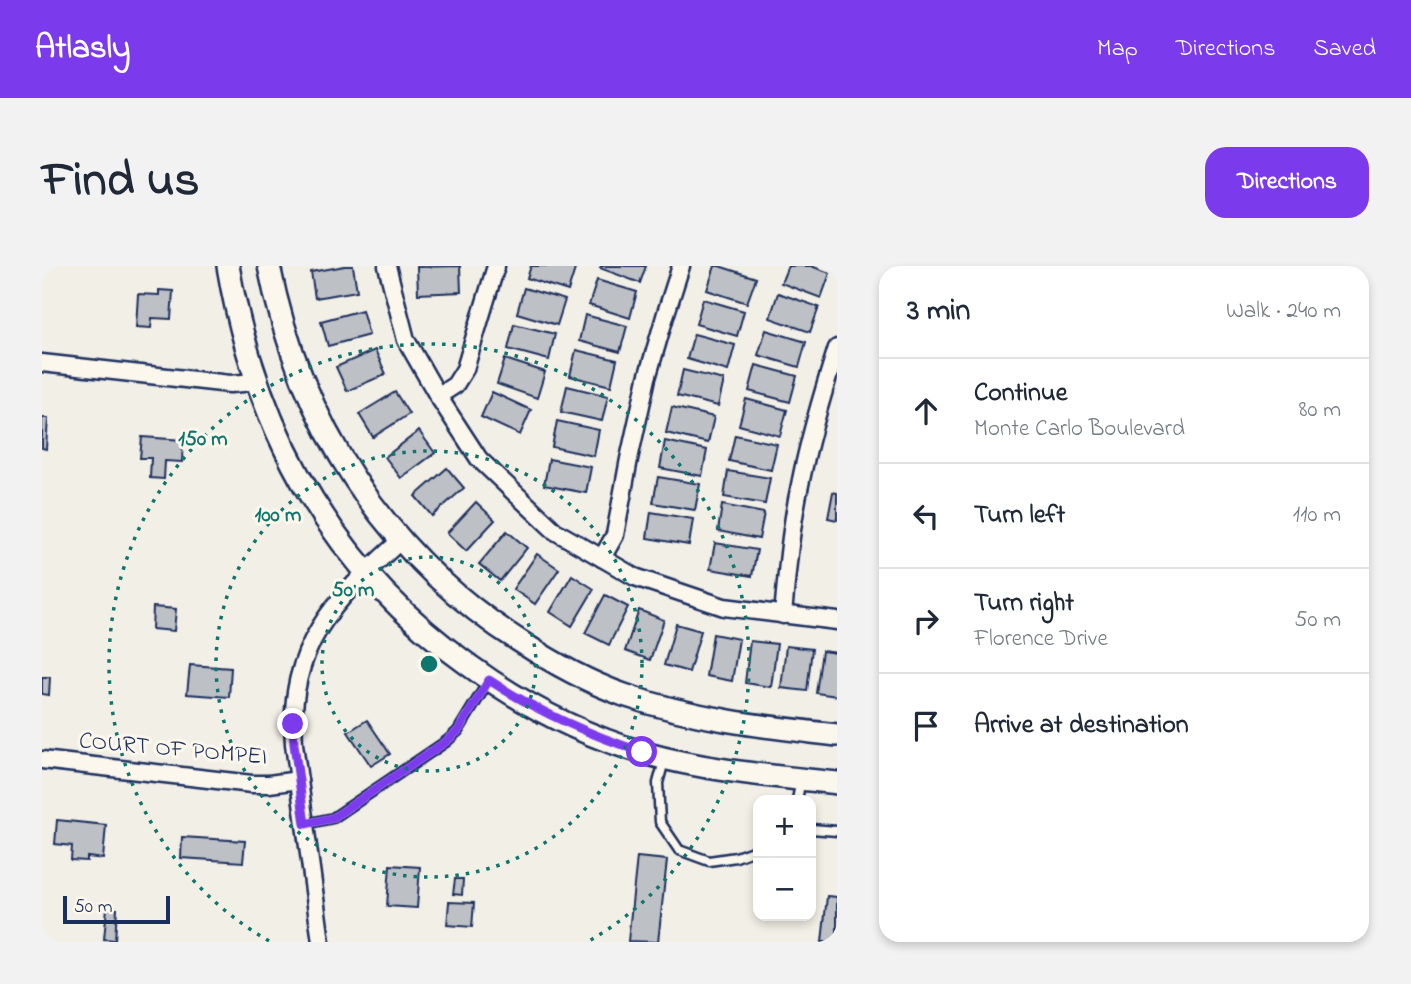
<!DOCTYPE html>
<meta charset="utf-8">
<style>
:root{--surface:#fff;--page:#f2f2f3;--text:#1f2937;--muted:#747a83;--line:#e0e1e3;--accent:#7c3aed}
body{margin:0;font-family:"Indie Flower",sans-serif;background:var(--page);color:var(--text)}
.controls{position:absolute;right:21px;bottom:21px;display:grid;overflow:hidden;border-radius:14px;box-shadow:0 4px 10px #0003}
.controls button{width:63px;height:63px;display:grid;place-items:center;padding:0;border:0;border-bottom:2px solid var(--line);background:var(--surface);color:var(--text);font:35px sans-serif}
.scale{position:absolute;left:21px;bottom:18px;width:107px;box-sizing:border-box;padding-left:7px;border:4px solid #1b2f5e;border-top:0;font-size:19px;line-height:24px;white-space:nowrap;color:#1b2f5e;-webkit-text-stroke:5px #fbf7ec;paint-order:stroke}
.stop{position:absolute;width:21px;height:21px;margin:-16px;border:5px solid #7c3aed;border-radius:50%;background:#fff}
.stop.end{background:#7c3aed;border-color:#fff;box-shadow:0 2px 7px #0008}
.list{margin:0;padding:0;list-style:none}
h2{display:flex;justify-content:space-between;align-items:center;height:91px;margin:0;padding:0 28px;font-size:30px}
h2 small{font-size:23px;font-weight:400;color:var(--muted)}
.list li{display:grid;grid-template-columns:46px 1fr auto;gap:21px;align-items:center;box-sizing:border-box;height:105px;padding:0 28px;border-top:2px solid var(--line)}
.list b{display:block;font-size:26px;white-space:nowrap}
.list p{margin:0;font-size:23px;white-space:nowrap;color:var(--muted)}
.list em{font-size:23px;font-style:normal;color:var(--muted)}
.icon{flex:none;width:38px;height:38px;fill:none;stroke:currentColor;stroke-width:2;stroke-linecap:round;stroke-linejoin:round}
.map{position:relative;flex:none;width:795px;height:676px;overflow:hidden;border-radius:21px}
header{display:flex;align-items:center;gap:42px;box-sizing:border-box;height:98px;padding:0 35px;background:var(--accent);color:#fff}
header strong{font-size:33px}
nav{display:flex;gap:38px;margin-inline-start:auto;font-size:24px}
.intro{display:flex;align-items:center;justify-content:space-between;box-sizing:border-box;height:168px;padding:0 42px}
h1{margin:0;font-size:49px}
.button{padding:18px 32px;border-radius:21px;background:var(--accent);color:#fff;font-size:24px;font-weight:700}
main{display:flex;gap:42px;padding:0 42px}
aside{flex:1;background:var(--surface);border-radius:21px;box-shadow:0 4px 10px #0003}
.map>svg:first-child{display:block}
</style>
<header>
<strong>Atlasly</strong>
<nav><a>Map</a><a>Directions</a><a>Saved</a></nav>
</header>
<div class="intro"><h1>Find us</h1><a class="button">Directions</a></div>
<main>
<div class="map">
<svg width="795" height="676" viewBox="0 0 795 676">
<rect width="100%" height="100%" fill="#f2efe6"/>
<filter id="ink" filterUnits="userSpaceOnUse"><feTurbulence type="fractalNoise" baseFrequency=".0143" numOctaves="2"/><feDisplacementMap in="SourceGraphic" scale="14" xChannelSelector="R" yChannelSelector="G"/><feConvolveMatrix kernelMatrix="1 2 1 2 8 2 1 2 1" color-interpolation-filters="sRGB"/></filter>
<g filter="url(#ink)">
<!-- building -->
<g fill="#bdc0c4" stroke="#1b2f5e" stroke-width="2">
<path d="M303 0H311L315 25 273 32 269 6Z"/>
<path d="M418 0 419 26 376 28 375 1Z"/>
<path d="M489 0H534L526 25 485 12Z"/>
<path d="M559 0H604L598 17 558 2Z"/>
<path d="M673 0H677L714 12 705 37 665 24Z"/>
<path d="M746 0H769L788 7 779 32 739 17Z"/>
<path d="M555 14 595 26 588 52 547 39Z"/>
<path d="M482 22 523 34 515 59 475 47Z"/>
<path d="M117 24 131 25 129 53 110 52 109 62 94 61 96 28 117 29Z"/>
<path d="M736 27 777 41 768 66 728 52Z"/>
<path d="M661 33 702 45 695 70 654 58Z"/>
<path d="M320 44 327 69 286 80 279 55Z"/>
<path d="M543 49 585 60 578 86 537 75Z"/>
<path d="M472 58 513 68 507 94 466 83Z"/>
<path d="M724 64 764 76 757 101 716 89Z"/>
<path d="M652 68 693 79 686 105 645 93Z"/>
<path d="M333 84 344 108 305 125 294 101Z"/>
<path d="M534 84 575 94 569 120 528 110Z"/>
<path d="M463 93 503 106 495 132 455 118Z"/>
<path d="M714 99 755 110 748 136 707 125Z"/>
<path d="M641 104 682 114 676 140 635 130Z"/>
<path d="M525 120 566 130 560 155 519 146Z"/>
<path d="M353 126 367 148 331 171 317 148Z"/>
<path d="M450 126 489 144 478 169 439 151Z"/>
<path d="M704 133 745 144 738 170 697 159Z"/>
<path d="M630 141 672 151 666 177 624 167Z"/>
<path d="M0 152H6L4 183 0 182Z"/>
<path d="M515 155 557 164 552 190 510 181Z"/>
<path d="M377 165 393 187 359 212 343 191Z"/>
<path d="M693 169 735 178 729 204 687 195Z"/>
<path d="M100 171 141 174 140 196 123 195 122 213 108 212 109 192H98Z"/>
<path d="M623 175 665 184 660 210 618 202Z"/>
<path d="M507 193 549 201 544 227 502 219Z"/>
<path d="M405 202 422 222 390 250 373 230Z"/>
<path d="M686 205 728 212 723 238 682 231Z"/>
<path d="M616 211 658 218 653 244 611 237Z"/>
<path d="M791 226 795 227V254L786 252Z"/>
<path d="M434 236 453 254 424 285 405 267Z"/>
<path d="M680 239 722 247 717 273 676 265Z"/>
<path d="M609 246 651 253 647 279 605 272Z"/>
<path d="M465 265 485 282 458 315 437 298Z"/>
<path d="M673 277 715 284 710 310 668 303Z"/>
<path d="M495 288 517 303 493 338 471 323Z"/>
<path d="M530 309 552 323 530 360 508 346Z"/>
<path d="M563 329 586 341 567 379 543 367Z"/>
<path d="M111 341 134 343 132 365 110 363Z"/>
<path d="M597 344 622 354 608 394 583 385Z"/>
<path d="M634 358 659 365 647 406 622 399Z"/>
<path d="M671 368 697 373 690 415 664 410Z"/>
<path d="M708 375 735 378 729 421 703 417Z"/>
<path d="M744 380 770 383 765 425 739 422Z"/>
<path d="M780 385 795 387V430L774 427Z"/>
<path d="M148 399 189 402 187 431 145 428Z"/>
<path d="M0 411H8L7 429 0 428Z"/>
<path d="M325 454 348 488 329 500 306 466Z"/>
<path d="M15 554 64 559 61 593 45 591V595L29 594 30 580 13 578Z"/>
<path d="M140 571 203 575 201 596 139 592Z"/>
<path d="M595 591 625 594 616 676 586 675Z"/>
<path d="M348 599 378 601 375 642 345 640Z"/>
<path d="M413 613H421L420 629 411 628Z"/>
<path d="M785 630 795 631V676H780Z"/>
<path d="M407 636 432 637 430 661 405 659Z"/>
<path d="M65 642 75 643 73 674 62 673Z"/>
</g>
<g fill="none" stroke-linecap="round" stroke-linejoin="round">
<defs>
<g id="service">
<path d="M622 495 616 517 618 556 637 584 667 595 694 591 716 583"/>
<path d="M755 534 759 513"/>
<path d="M263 558 291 552 405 475 416 465 446 416"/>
<path d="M769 563 795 565"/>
</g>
<g id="minor">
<path d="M345 0 364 74 396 130 437 193 513 265 593 311 682 341 795 355"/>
<path d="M0 97 188 118 201 117 216 114"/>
<path d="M396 130 413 119 423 103 454 0"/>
<path d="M560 292 573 269 587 193 605 112 624 47 639 0"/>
<path d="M741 349C745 304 749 258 759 214 768 169 781 126 795 82"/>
<path d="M0 494 210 518H227L257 514"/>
<path d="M279 676 252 478C246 379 290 336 359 274"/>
</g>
<g id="secondary">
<path d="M186 0C214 166 290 302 428 400 480 438 540 469 602 487 666 505 730 510 795 517"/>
<path d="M227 0C258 157 343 290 479 376 511 397 546 416 582 429 652 453 723 461 795 469"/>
</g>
</defs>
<!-- service casing -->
<use href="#service" stroke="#1b2f5e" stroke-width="13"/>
<!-- minor casing -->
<use href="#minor" stroke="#1b2f5e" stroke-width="21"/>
<!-- secondary casing -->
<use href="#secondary" stroke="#1b2f5e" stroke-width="26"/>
<!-- service -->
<use href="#service" stroke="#fbf7ec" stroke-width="8"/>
<!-- minor -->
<use href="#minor" stroke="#fbf7ec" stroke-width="16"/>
<!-- secondary -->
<use href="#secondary" stroke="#fbf7ec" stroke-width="21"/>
</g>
</g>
<g fill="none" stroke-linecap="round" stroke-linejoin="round" filter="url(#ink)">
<!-- route -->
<path stroke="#7c3aed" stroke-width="9" d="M251 458 252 478 263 558 291 552 405 475 416 465 447 414C494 445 546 468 600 486"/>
</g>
<!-- distance rings -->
<g fill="none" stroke="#0f766e" stroke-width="3.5" stroke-dasharray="3.5 7">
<circle cx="387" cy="398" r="107"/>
<circle cx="387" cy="398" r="213"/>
<path d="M227 675A320 320 0 1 1 547 675"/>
</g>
<g text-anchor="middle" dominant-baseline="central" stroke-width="6" stroke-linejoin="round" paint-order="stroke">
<!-- street labels -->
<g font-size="24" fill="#1b2f5e" stroke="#fbf7ec">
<text transform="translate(131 484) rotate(5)">COURT OF POMPEI</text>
</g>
</g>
<circle cx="387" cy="398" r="10" fill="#0f766e" stroke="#fbf7ec" stroke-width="3.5"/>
<g font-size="21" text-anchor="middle" font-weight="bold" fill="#0f766e" stroke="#fbf7ec" stroke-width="6" stroke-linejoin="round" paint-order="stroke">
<text x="161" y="179">150 m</text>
<text x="236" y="255">100 m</text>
<text x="311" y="330">50 m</text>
</g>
</svg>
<div class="controls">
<button>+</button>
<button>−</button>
</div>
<div class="scale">50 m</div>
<div class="stop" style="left:600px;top:486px"></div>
<div class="stop end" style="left:251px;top:458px"></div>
</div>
<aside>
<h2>3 min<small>Walk · 240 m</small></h2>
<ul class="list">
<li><svg class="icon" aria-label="ahead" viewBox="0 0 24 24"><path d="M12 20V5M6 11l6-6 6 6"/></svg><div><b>Continue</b><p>Monte Carlo Boulevard</p></div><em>80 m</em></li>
<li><svg class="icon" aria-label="left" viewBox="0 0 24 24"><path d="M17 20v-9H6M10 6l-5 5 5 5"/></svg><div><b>Turn left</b></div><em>110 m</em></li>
<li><svg class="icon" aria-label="right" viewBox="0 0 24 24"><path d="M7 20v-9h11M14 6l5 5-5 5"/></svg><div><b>Turn right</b><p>Florence Drive</p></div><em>50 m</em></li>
<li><svg class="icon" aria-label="arrive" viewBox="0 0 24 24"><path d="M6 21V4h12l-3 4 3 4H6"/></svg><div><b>Arrive at destination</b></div></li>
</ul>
</aside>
</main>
